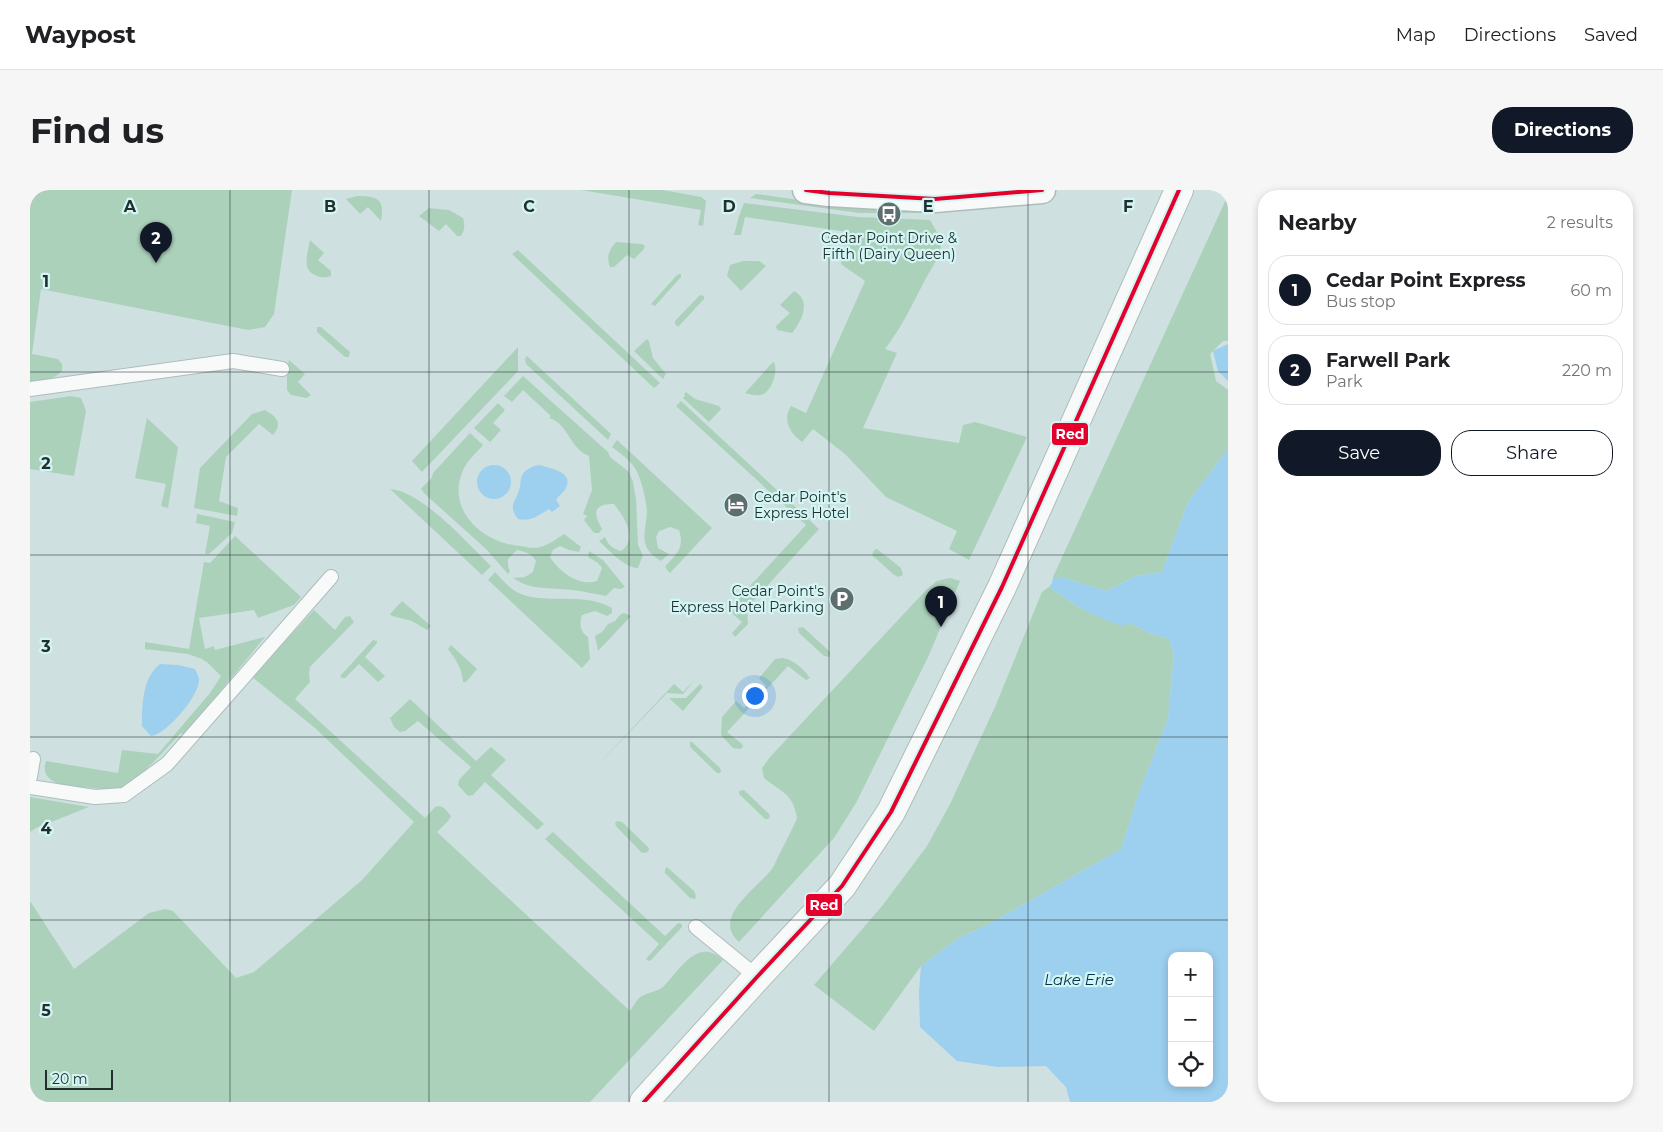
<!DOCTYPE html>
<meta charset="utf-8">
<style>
:root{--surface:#fff;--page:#f6f6f6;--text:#202124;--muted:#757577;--line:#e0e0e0;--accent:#111827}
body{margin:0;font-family:Montserrat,sans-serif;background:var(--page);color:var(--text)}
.controls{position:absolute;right:15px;bottom:15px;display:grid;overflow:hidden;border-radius:10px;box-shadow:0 2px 8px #0003}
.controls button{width:45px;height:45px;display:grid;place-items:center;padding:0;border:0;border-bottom:1px solid var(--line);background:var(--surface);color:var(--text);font:25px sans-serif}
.scale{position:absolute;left:15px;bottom:12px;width:68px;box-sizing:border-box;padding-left:5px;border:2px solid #212f2f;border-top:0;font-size:14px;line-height:18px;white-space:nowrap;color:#212f2f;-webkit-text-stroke:4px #d3f6f5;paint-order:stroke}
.you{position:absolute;left:724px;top:505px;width:18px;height:18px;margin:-12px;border:4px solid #fff;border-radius:50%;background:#1a73e8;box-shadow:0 0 0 8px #1a73e833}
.badge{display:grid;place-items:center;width:32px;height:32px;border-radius:50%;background:var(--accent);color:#fff;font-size:16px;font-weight:700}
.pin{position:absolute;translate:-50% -41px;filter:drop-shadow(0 1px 2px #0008)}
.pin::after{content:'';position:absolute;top:26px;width:18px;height:15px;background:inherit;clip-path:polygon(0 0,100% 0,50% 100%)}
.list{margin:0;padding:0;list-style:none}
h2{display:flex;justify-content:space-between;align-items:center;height:65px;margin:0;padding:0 20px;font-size:21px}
h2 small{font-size:16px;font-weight:400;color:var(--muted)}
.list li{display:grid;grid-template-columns:32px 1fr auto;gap:15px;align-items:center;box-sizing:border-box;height:70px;margin:0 10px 10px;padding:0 10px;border:1px solid var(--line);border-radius:20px}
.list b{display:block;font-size:19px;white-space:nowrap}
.list p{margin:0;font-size:16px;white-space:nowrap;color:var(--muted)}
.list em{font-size:16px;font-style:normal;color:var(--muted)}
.actions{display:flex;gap:10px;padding:15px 20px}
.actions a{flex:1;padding:11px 0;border:1px solid var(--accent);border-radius:20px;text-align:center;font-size:18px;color:var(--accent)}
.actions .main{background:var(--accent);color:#fff}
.icon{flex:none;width:28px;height:28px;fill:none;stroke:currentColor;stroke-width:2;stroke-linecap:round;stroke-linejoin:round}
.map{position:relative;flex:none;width:1198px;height:912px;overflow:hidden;border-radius:20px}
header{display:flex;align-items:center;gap:30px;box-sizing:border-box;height:70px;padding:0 25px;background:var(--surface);border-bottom:1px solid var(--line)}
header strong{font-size:24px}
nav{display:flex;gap:28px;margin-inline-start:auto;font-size:18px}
.intro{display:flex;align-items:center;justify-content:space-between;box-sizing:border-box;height:120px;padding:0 30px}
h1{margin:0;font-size:35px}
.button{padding:12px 22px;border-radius:20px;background:var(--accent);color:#fff;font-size:18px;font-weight:700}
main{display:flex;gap:30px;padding:0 30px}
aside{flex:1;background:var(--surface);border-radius:20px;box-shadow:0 2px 8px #0003}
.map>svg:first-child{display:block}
</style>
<header>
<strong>Waypost</strong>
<nav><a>Map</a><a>Directions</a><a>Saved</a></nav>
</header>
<div class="intro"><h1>Find us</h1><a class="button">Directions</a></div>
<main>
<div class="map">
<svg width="1198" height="912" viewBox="0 0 1198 912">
<rect width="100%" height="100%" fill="#cee0e0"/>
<!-- green -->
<g fill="#acd1bb">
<path d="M0 0H262L244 124 235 137 218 140 11 99 2 164 28 169 32 174V181C22 191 14 191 0 192Z"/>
<path d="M551 0H633L671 7 676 11 673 36 668 35 671 20Z"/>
<path d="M726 4 805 15 889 20 893 23H829L720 8Z"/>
<path d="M1198 5V151H1193L1180 164 1186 191 1198 200V259L1158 312 1132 382 1106 386 1076 401 1032 387H1023Z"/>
<path d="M327 6C347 6 355 8 351 31L338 17 330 24 316 9Z"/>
<path d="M714 13 828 27 900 30 912 51C909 69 903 75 895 90 882 115 872 137 855 159L867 163 833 238 929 253 933 235 945 232 997 247 939 370 919 359 927 341 856 307 815 264 783 239 772 252C760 243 752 230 761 216L776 223 835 91 811 74 818 42 715 27 711 45H704L709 26Z"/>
<path d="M399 18 419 20 433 28C435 35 435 40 431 46H427L416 34 409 41 389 26Z"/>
<path d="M280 50 294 63 288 70 301 81V86C295 88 290 88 285 85 271 79 278 62 280 50Z"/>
<path d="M586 52 612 54 615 56 614 59 604 69 597 65 584 77H580C576 66 579 60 586 52Z"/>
<path d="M488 60 630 193 624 198 482 64Z"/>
<path d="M713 71H729L736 76 711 101 697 86 700 75Z"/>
<path d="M649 84H651V87L625 116 621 114 646 86Z"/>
<path d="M764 101C782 111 772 131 762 143L747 140 746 136 760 123 750 115Z"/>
<path d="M670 105 674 106V109L648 137 645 134V131Z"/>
<path d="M287 137H291L320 162 319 167H315L287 142Z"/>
<path d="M617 149 619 151 623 168 636 184 633 189 604 161Z"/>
<path d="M488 157V181L392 282 382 271Z"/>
<path d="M497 166 581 244 578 250 496 174 495 169Z"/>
<path d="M259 170 275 184 268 192 281 205 277 208 261 205 257 200V181Z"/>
<path d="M744 172C748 181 743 197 735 203 730 207 720 205 715 203L742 173Z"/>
<path d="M493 186 578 262 580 267 599 282 603 292 606 309 608 355 613 365 608 378C593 377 579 360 569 351L575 347C578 355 583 359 591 361 609 348 594 327 584 314 563 314 563 323 572 339L569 343H564L554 330 557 326 553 324 562 300 559 266C538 257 539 234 519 228L521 226 493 200 482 212 474 206Z"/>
<path d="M656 202 665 209 689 216 691 219 679 232 653 208 655 206 654 204Z"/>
<path d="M41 206 51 208 56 221 44 286 0 279V212Z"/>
<path d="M651 211 789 339 717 418 718 434 705 447 702 443 712 432 698 420 776 335 646 216Z"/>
<path d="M468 213 475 220 463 233 471 240 460 252 444 238Z"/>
<path d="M235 220C247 227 253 233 243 245L229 234 196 267 189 311 208 318 207 326 164 318 170 278 222 224Z"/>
<path d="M117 228 148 257 138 318 131 316 136 294 105 288Z"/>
<path d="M440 243 453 255C447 262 438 270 434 278 414 319 453 354 491 356 497 357 504 359 510 357 519 355 526 349 534 344L551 357 549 362 539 360 530 356 523 360 520 367C529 382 550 397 567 391L572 378 568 373 558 367 559 361 573 370 595 397 590 399 584 398 576 406C565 404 553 401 541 400 518 397 503 401 483 388L495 387 503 382 506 371C501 363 496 362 487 360L478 369V376L480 381 478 384 457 360 395 304 391 299C396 292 402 291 403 283Z"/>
<path d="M587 250 682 338 640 383 635 377C646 364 655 359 649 340L640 337 629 341 626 347 628 358 639 364 631 371C608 357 615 345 617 323 617 313 611 287 605 278 600 270 590 263 582 257Z"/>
<path d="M360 299C392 301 438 354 461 376L452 385Z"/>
<path d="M167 324 205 332 202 343 179 364H175L180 336 166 333Z"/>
<path d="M205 346 271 407 264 415 228 428 224 420 169 428 175 459 184 456 185 460 235 447 154 545 151 543C140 554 102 598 88 600 81 602 71 599 65 598 48 597 7 598 16 571L88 583 92 560 128 564 180 503 191 486 178 473 172 469 158 464 115 459V452L159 459 174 372 180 373Z"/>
<path d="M847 359 871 378 873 385 868 387 863 384 842 365 844 360Z"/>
<path d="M465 382C471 388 478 397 485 401 513 417 549 400 582 418V423L577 426 565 421 552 425C549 434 550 442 558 447L560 469 552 478 458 390Z"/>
<path d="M920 388 930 391 899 465 826 613 804 648 709 752C681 728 727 698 741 680 745 675 747 668 750 663 756 651 762 640 767 628 763 603 751 602 734 588L732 578 740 567 897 399 907 391Z"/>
<path d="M1019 397 1050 418 1100 433 1119 443 1139 449 1144 465 1138 528 1109 603 1091 659 959 734 927 749 891 776 844 841 784 795 852 716 897 656 920 614 965 517 1012 402Z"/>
<path d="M372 411 401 436 397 440 382 431 362 426 360 424Z"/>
<path d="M284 420 305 440 315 427 320 426 324 432 280 477 279 485 280 492 265 509 395 628 405 617 410 616 414 618 421 626 419 630 407 642 600 821C603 817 607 808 612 806 619 802 626 802 633 797 650 780 667 746 693 770L560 912H0V711L44 779 119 723 135 719 143 721 206 788 224 782 332 690 384 632 285 538 222 487Z"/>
<path d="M594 423 601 426 568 461 565 446 572 442 578 434 585 431 591 424Z"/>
<path d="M773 437 800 462V467L794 466 769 443 768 438Z"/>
<path d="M343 450 347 451V453L335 467 355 486 348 492 329 474 315 488H312L310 486 312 484Z"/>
<path d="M421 455 447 479 436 492H433C432 478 426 470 418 459Z"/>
<path d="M753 468C764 470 774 479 780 488L776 490 758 476 697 542 712 554 713 557 710 559 703 558 691 545 692 527 706 511 714 518 736 496 729 488 745 469Z"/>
<path d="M665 489 653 504 637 503 563 580 644 494 653 502Z"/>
<path d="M670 494 673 497 653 521 639 508H656Z"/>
<path d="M380 509 446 571 461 557 476 570 461 585 514 634 507 640 455 592 443 605 438 606 428 595 429 590 441 577 388 531 375 541 370 542 364 537 360 528Z"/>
<path d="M660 552H662L690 578 691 581 690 583H687L660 557Z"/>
<path d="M714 600 739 624 740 627 738 629H735L709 604V601Z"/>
<path d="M0 607 59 617 6 638 0 642Z"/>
<path d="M587 631 592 632 619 658 618 662 613 663 611 662 586 636 585 633Z"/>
<path d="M523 642 635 746 648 733 652 734V737L621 770 618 771 616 769 629 754 515 649Z"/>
<path d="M637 677 664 701 666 706 665 709 660 708 635 683V679Z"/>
</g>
<!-- water -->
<g fill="#9dcfef" fill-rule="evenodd">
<path d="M1198 154V191L1188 181 1183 161Z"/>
<path d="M1198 259V912H1040L1036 897 1016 876 968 877 927 871 890 837 889 802 891 776 927 749 959 734 1091 659 1109 603 1138 528 1144 465 1139 449 1119 443 1100 433 1092 436 1076 430 1050 418 1019 397 1022 393 1023 387H1032L1076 401 1106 386 1132 382 1158 312ZM1142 766H1179V893H1142Z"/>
<circle cx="464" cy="292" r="17"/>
<path d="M510 275C521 279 547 282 534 301 532 304 528 306 526 310L530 316 522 322 519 319C509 325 501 332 488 329 478 316 485 313 489 300 491 296 490 292 491 288 493 280 502 276 510 275Z"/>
<path d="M130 474 148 475 165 479C166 482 169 486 169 490 169 506 137 544 121 546L112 536C112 516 112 488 130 474Z"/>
</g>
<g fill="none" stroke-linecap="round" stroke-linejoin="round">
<defs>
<g id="lane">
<path d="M0 199 203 171 252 179"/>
<path d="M0 587 3 569"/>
<path d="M0 597 65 607 94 605 137 574 301 387"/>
<path d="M666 737 727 787"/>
</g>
<path id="street" d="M776 0 799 3 905 9 1012 0"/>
<path id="secondary" d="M614 912 727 787 812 696 861 622 972 397 1149 0"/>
</defs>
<!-- lane casing -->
<use href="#lane" stroke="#aebcbc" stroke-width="16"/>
<!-- street casing -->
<use href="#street" stroke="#aebcbc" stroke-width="29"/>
<!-- secondary casing -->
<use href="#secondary" stroke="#aebcbc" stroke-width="30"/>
<!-- lane -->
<use href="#lane" stroke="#f8fafa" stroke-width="14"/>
<!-- street -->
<use href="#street" stroke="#f8fafa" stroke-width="26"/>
<!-- secondary -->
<use href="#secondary" stroke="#f8fafa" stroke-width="28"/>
<defs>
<g id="bus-1">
<path d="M776 0 799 3 905 9 1012 0"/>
<path d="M614 912 727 787 812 696 861 622 972 397 1149 0"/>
</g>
</defs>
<!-- bus-1 casing -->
<use href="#bus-1" stroke="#d3f6f5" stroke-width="8"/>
<!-- bus-1 -->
<use href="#bus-1" stroke="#e4002b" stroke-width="4"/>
</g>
<!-- grid -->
<path fill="none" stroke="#212f2f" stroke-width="1" stroke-opacity="0.55" d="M200 0V912M399 0V912M599 0V912M799 0V912M998 0V912M0 182H1198M0 365H1198M0 547H1198M0 730H1198"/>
<!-- icons -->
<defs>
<symbol id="bus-disc" viewBox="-11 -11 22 22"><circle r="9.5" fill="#5e6d6d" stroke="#d3f6f5"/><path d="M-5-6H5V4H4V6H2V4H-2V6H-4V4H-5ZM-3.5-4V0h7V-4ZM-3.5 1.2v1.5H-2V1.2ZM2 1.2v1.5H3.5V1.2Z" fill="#fff"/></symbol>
<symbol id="hotel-disc" viewBox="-11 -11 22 22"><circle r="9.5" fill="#5e6d6d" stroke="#d3f6f5"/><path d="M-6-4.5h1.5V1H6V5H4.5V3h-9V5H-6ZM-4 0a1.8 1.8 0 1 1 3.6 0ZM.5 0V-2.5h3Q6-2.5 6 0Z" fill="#fff"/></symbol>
<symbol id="parking-disc" viewBox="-11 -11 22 22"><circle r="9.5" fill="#5e6d6d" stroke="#d3f6f5"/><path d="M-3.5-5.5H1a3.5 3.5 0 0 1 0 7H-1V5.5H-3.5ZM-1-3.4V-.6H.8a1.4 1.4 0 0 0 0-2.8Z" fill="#fff"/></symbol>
</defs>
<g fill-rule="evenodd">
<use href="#bus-disc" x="845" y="10" width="28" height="28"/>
<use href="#hotel-disc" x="692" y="301" width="28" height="28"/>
<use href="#parking-disc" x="798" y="395" width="28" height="28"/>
</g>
<g text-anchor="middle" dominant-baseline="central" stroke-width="4.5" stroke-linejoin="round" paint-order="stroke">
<!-- poi labels -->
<g font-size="14" fill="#212f2f" stroke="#d3f6f5">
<text x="859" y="48">Cedar Point Drive &amp;<tspan x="859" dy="16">Fifth (Dairy Queen)</tspan></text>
<text x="724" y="307" text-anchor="start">Cedar Point's<tspan x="724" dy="16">Express Hotel</tspan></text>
<text x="794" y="401" text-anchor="end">Cedar Point's<tspan x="794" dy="16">Express Hotel Parking</tspan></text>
</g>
<!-- water labels -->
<g font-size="15" font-style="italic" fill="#003350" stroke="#d3f6f5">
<text x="1049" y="789">Lake Erie</text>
</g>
</g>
<g font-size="16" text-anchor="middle" font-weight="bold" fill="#212f2f" stroke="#d3f6f5" stroke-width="4.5" stroke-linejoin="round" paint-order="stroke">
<text x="100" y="22">A</text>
<text x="300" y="22">B</text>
<text x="499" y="22">C</text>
<text x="699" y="22">D</text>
<text x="898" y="22">E</text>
<text x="1098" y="22">F</text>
<text x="16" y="97">1</text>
<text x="16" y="279">2</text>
<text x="16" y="462">3</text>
<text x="16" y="644">4</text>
<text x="16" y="826">5</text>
</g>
<g stroke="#d3f6f5" stroke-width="2">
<rect x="1021" y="232" width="38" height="24" rx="5" fill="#e4002b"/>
<rect x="775" y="703" width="38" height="24" rx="5" fill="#e4002b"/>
</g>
<g font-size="14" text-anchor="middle" font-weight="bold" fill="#fff">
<text x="1040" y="249">Red</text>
<text x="794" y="720">Red</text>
</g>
</svg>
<div class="controls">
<button>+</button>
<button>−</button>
<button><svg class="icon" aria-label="locate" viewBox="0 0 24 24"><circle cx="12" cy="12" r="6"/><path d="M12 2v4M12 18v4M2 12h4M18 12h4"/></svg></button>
</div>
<div class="scale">20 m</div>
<div class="you"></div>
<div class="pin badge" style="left:911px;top:437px">1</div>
<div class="pin badge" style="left:126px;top:73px">2</div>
</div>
<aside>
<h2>Nearby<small>2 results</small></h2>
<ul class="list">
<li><span class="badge">1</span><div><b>Cedar Point Express</b><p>Bus stop</p></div><em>60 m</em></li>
<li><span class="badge">2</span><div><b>Farwell Park</b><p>Park</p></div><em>220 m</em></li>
</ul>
<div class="actions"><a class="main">Save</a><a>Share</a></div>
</aside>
</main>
